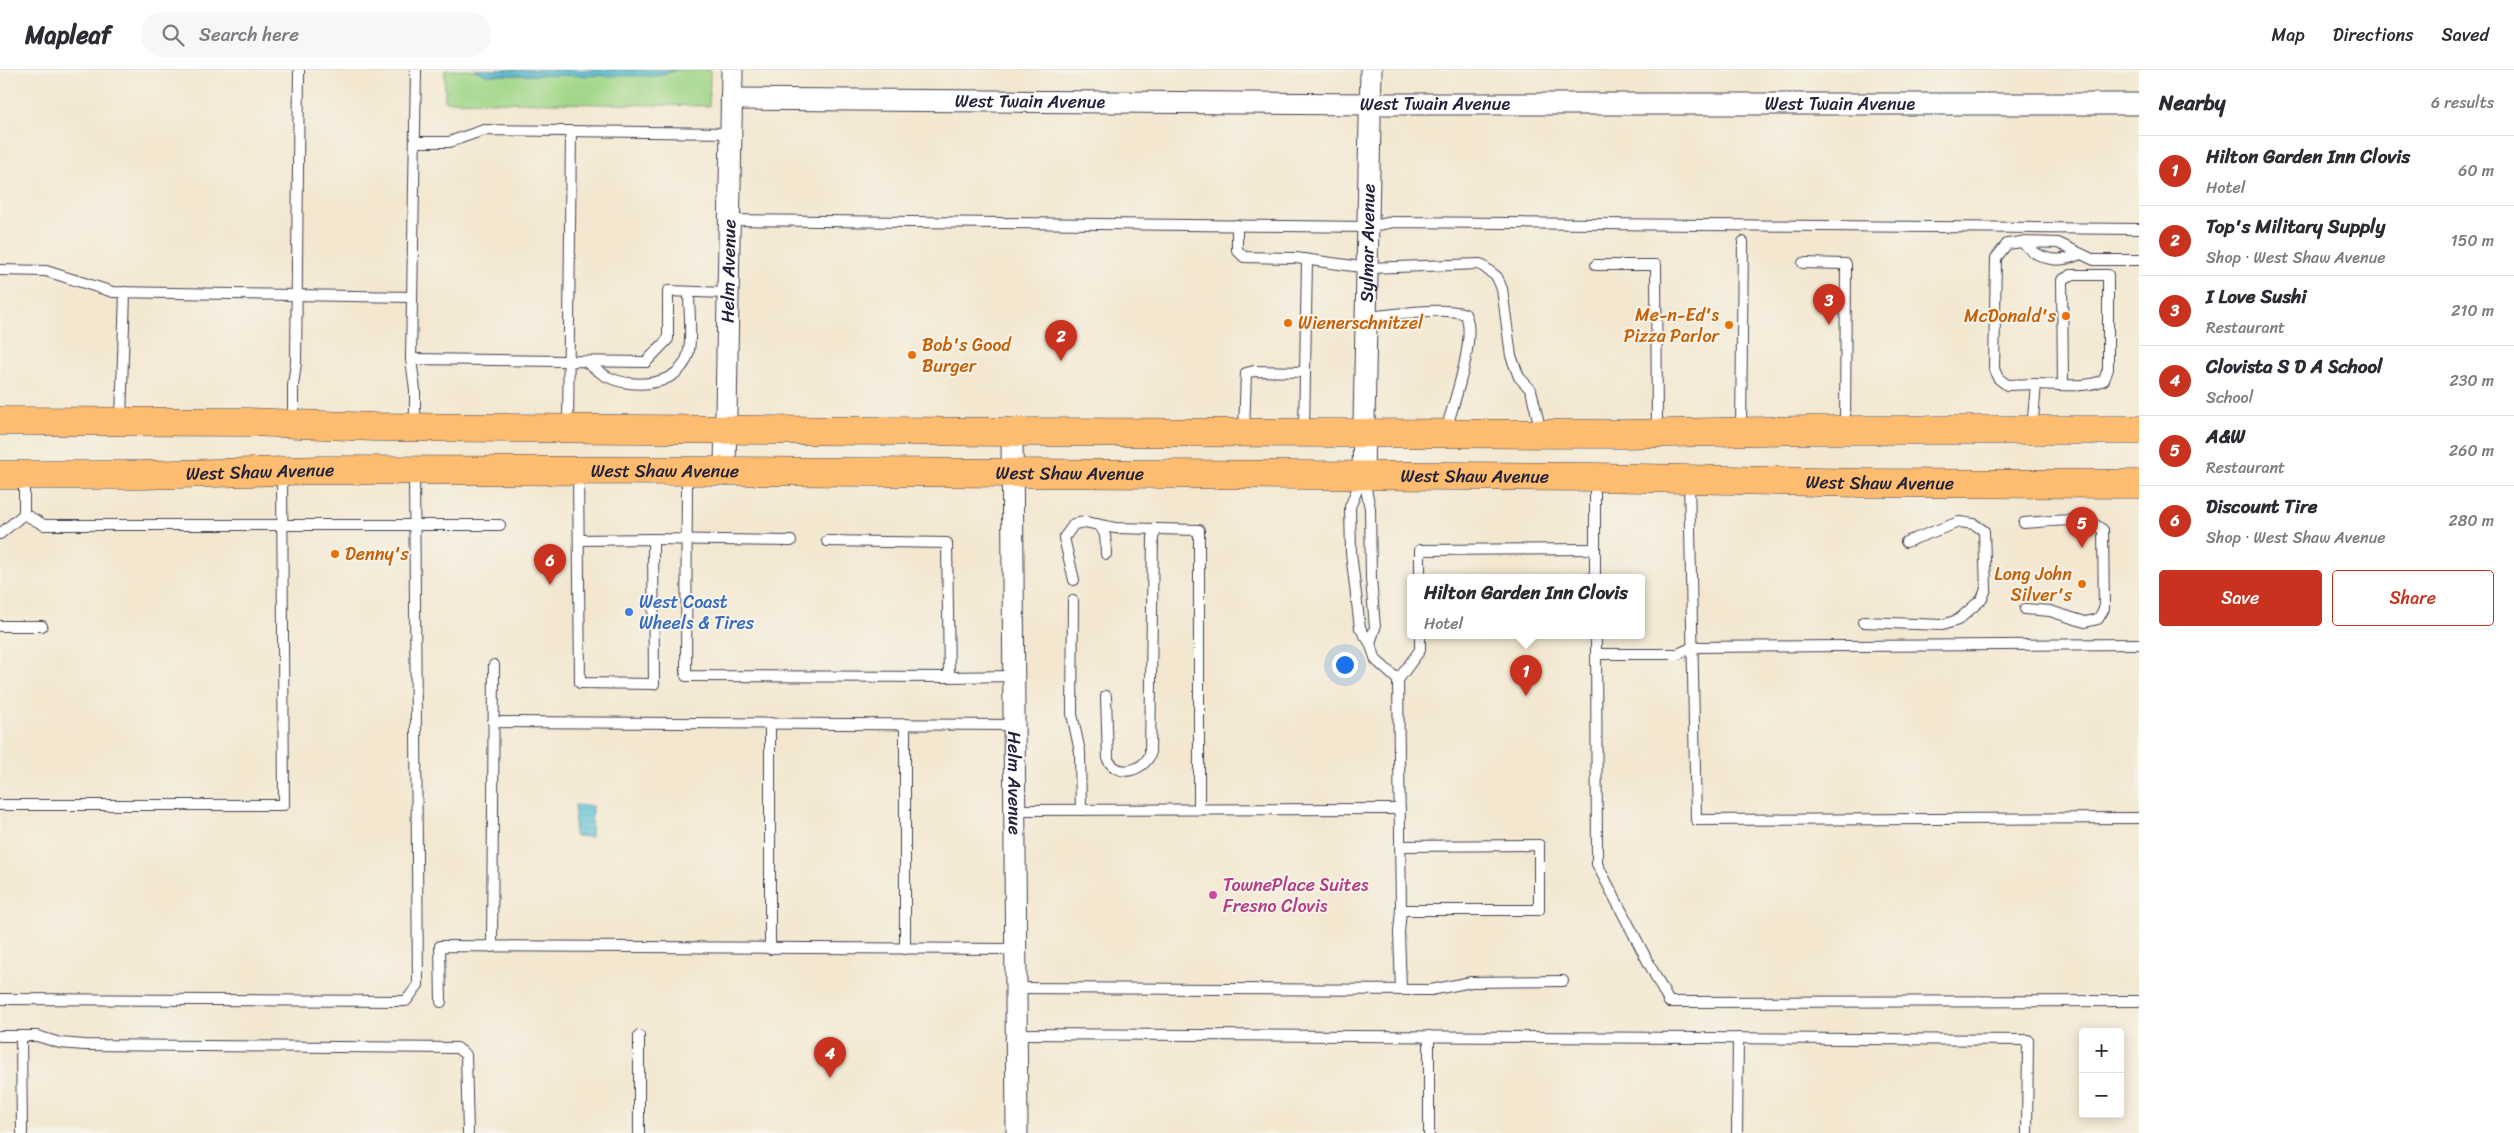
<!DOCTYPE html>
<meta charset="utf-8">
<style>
:root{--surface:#fff;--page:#f7f7f7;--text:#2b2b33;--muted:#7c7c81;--line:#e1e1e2;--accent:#c8321e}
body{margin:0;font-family:Sriracha,sans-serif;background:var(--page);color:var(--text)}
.controls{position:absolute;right:15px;bottom:15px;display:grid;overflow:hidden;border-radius:5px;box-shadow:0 2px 12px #0003}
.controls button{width:45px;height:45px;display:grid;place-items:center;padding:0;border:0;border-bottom:1px solid var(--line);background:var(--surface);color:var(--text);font:25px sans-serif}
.you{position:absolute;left:1344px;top:594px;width:18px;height:18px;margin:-12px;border:4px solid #fff;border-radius:50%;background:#1a73e8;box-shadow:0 0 0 8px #1a73e833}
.badge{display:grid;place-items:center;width:32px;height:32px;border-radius:50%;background:var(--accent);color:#fff;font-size:16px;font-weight:700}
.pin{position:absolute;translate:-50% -41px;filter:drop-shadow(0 1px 2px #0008)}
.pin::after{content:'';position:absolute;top:26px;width:18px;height:15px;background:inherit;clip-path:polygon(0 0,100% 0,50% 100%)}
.popup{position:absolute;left:1407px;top:504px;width:238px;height:65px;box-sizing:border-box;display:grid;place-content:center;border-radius:5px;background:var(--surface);filter:drop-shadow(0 1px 4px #0005);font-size:16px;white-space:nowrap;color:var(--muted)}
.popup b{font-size:19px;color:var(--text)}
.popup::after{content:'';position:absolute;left:50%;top:100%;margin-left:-10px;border:10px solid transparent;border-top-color:var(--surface)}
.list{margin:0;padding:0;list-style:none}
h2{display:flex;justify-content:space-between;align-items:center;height:65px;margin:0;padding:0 20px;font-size:21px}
h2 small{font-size:16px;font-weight:400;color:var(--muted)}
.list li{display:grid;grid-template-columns:32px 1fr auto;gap:15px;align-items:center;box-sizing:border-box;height:70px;padding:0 20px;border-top:1px solid var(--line)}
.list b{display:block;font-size:19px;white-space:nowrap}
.list p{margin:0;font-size:16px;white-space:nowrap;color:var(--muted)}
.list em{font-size:16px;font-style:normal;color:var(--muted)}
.actions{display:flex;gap:10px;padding:15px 20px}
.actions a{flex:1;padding:11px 0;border:1px solid var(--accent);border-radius:5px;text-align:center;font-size:18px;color:var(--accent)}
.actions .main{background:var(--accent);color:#fff}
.icon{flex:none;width:28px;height:28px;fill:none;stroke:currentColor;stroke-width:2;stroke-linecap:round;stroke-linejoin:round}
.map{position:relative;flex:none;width:2139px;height:1063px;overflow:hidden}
header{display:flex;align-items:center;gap:30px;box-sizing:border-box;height:70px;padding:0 25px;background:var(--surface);border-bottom:1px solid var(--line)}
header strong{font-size:24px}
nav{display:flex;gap:28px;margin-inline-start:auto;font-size:18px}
.search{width:350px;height:45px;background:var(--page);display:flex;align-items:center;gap:12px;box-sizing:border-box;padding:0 18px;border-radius:28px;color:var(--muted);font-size:19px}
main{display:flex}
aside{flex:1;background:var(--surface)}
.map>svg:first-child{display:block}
</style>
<header>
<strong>Mapleaf</strong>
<div class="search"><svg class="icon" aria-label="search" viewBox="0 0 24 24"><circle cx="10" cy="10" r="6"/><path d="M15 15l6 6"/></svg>Search here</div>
<nav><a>Map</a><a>Directions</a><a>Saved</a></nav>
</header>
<main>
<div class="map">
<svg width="2139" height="1063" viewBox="0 0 2139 1063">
<defs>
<pattern id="water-rules" width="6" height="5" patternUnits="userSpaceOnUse" patternTransform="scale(1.25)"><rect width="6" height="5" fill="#59c2d5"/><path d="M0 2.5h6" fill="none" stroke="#4da6b8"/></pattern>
</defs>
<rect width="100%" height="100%" fill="#f7f3e8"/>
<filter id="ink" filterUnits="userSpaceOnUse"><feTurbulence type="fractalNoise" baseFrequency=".02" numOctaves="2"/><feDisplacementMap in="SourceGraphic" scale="10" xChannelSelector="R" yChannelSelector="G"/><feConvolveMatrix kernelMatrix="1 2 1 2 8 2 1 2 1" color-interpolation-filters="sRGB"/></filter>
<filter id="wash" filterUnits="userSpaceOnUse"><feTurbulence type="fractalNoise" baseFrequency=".0096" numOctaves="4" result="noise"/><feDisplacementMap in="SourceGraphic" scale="20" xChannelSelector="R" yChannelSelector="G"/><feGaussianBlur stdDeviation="1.12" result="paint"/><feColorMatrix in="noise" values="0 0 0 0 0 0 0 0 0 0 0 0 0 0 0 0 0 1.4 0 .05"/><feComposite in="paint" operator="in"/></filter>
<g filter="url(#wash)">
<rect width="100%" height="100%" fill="#f3e7d0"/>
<!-- green -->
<path fill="#a0d688" stroke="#617c62" d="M445 0H710L709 36 445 31Z"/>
<!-- water -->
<g fill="url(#water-rules)" stroke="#3e7288">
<path d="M475 0H677L656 6 486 5Z"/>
<path d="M575 735 592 736 591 767 574 766Z"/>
</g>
</g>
<g filter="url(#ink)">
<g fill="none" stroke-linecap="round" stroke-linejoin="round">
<defs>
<g id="service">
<path d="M415 72H449L484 60 730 63"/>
<path d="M728 150 1368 157 1393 152 2139 159"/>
<path d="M1237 155V180L1244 187 1296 188 1368 198 1480 194 1497 207 1502 219 1511 286 1519 307 1531 320 1541 362"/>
<path d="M2022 172C2038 189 2057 195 2080 184"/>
<path d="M1803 193 1846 194 1845 359"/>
<path d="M1596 195H1656L1657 362"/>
<path d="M0 200 46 201 113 222 412 227"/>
<path d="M1367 247C1391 245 1444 236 1465 244 1478 266 1452 338 1445 363"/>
<path d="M411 289 646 292 668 269V221L726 223"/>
<path d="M586 292C593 297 600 303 608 307 635 320 683 316 689 280 692 262 689 241 689 222"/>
<path d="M2036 314 2007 315 1998 308 1994 299 1996 188 2007 174 2022 172 2058 173 2094 190H2139"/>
<path d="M121 350 125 222"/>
<path d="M293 354V316L296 292 299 0"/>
<path d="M415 356V320L411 289 416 0"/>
<path d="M568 358 571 61"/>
<path d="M1741 360 1743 172"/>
<path d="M2032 360 2036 314C2057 314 2084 319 2104 310L2108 299V205H2071L2062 210 2063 314"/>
<path d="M1304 361 1307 190"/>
<path d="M1244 362 1246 303 1254 301 1305 302"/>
<path d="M578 402 580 613 654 614 653 469 579 470"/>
<path d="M687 402 686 606 949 607 947 473 827 471"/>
<path d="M24 405V444L44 455H500"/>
<path d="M1363 405 1370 438 1371 508 1375 558 1370 573 1360 558 1351 483 1350 437Z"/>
<path d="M1595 408V507"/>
<path d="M1689 410 1696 750 2139 748"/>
<path d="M2024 453C2048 452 2084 444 2103 460L2104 539 2098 549 2085 552 2050 541 2025 539"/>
<path d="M1097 454C1108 462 1105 471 1106 484"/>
<path d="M0 464 24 444"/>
<path d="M653 469 791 471"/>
<path d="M1420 507V480L1595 479"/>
<path d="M1074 510 1064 468 1074 454 1085 452 1115 458 1199 460V739"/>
<path d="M1073 531 1072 644 1080 682 1081 740"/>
<path d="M1863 552 1942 555 1958 550 1982 529 1986 519 1984 461 1974 454 1959 452 1906 472"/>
<path d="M0 556H42"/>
<path d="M1596 565 1597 794 1669 932 2139 931"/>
<path d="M1370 573 1376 590 1398 610 1401 840H1539V775L1400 776"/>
<path d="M1596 584H1678L1693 577 2139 574"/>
<path d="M949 607 1014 606"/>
<path d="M1398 610 1420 580V565"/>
<path d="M1106 626 1108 690C1119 708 1142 701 1150 685L1153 467 1157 459"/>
<path d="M493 652 1014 655"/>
<path d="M770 653V879"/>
<path d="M905 654V879"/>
<path d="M0 735H284L282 403"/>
<path d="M1015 740 1400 739"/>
<path d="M492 877 494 595"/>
<path d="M1014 918 1431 920 1471 912 1563 911"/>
<path d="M1401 920 1399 862 1401 840"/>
<path d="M0 929 406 931 418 915 414 402"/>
<path d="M441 932 440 876 1014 879"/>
<path d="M1016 964 2028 970 2027 1063"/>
<path d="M0 966H37L60 973 84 975 457 978 466 985 468 1063"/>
<path d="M21 966 22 1063"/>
<path d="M639 1063V966"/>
<path d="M1429 1063V966"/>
<path d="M1737 1063 1738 968"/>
</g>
<g id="minor">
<path id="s1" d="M731 29 1370 34H2139"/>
<path id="s2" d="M1012 362 1017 1063"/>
<path id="s3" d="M725 401 732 0"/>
<path id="s4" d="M1363 405 1371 0"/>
</g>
<g id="primary">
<path d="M0 351 247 352 374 357 1012 362 1624 364 1810 360H2139"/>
<path id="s5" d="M0 405H141L323 400 725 401 1595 407 1862 413 2139 414"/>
</g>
</defs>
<!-- service casing -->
<use href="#service" stroke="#414051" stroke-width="12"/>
<!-- minor casing -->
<use href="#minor" stroke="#414051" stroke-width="23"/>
<!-- primary casing -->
<use href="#primary" stroke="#414051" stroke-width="29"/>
<!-- service -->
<use href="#service" stroke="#fff" stroke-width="10"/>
<!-- minor -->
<use href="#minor" stroke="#fff" stroke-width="21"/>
<!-- primary -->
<use href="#primary" stroke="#fdbc6f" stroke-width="28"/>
</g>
</g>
<!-- markers -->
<g fill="#e8710a" stroke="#f7f3e8" stroke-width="2">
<circle cx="2066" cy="246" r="5"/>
<circle cx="1288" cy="253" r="5"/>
<circle cx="1729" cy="255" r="5"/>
<circle cx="912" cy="285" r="5"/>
<circle cx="335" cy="484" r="5"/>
<circle cx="2082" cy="514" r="5"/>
</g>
<circle fill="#3f7fe0" stroke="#f7f3e8" stroke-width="2" cx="629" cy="542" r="5"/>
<circle fill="#d1479c" stroke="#f7f3e8" stroke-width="2" cx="1213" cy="825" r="5"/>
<g text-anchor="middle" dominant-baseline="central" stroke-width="4" stroke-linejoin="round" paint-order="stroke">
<!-- street labels -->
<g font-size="18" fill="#22223b" stroke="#f7f3e8">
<text stroke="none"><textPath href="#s1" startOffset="299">West Twain Avenue</textPath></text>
<text stroke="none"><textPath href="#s1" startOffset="704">West Twain Avenue</textPath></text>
<text stroke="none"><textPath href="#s1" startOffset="1109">West Twain Avenue</textPath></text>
<text stroke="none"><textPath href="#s4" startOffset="232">Sylmar Avenue</textPath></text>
<text stroke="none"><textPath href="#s3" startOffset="200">Helm Avenue</textPath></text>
<text stroke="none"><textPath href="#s5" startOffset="665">West Shaw Avenue</textPath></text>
<text stroke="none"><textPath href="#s5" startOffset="260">West Shaw Avenue</textPath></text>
<text stroke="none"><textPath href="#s5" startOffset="1070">West Shaw Avenue</textPath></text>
<text stroke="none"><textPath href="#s5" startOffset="1475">West Shaw Avenue</textPath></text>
<text stroke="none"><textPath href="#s5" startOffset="1880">West Shaw Avenue</textPath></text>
<text stroke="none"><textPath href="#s2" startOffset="351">Helm Avenue</textPath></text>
</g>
<!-- food labels -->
<g font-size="18" fill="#c56008" stroke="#f7f3e8" text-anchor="end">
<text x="1719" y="245">Me-n-Ed's<tspan x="1719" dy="21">Pizza Parlor</tspan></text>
<text x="2056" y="246">McDonald's</text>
<text x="1298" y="253" text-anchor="start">Wienerschnitzel</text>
<text x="922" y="275" text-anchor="start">Bob's Good<tspan x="922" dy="21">Burger</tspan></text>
<text x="345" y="484" text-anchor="start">Denny's</text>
<text x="2072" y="504">Long John<tspan x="2072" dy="21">Silver's</tspan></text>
</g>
<!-- shop labels -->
<g font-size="18" fill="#366cbe" stroke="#f7f3e8" text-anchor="start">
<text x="639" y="532">West Coast<tspan x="639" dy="21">Wheels &amp; Tires</tspan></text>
</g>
<!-- hotel labels -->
<g font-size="18" fill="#b23c85" stroke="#f7f3e8" text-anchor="start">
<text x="1223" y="815">TownePlace Suites<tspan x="1223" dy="21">Fresno Clovis</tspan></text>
</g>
</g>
</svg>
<div class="controls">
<button>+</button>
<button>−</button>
</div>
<div class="you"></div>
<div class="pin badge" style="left:1526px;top:626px">1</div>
<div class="popup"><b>Hilton Garden Inn Clovis</b>Hotel</div>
<div class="pin badge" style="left:1061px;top:291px">2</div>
<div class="pin badge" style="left:1829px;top:255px">3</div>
<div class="pin badge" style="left:830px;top:1008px">4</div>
<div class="pin badge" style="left:2082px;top:478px">5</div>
<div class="pin badge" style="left:550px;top:515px">6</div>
</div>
<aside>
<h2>Nearby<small>6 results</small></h2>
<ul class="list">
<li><span class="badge">1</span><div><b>Hilton Garden Inn Clovis</b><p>Hotel</p></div><em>60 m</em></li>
<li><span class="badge">2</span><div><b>Top's Military Supply</b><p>Shop · West Shaw Avenue</p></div><em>150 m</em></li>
<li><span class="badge">3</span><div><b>I Love Sushi</b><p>Restaurant</p></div><em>210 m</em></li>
<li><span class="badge">4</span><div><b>Clovista S D A School</b><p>School</p></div><em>230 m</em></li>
<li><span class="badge">5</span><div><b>A&amp;W</b><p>Restaurant</p></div><em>260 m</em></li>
<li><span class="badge">6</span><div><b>Discount Tire</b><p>Shop · West Shaw Avenue</p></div><em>280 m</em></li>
</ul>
<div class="actions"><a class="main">Save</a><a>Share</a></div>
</aside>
</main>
